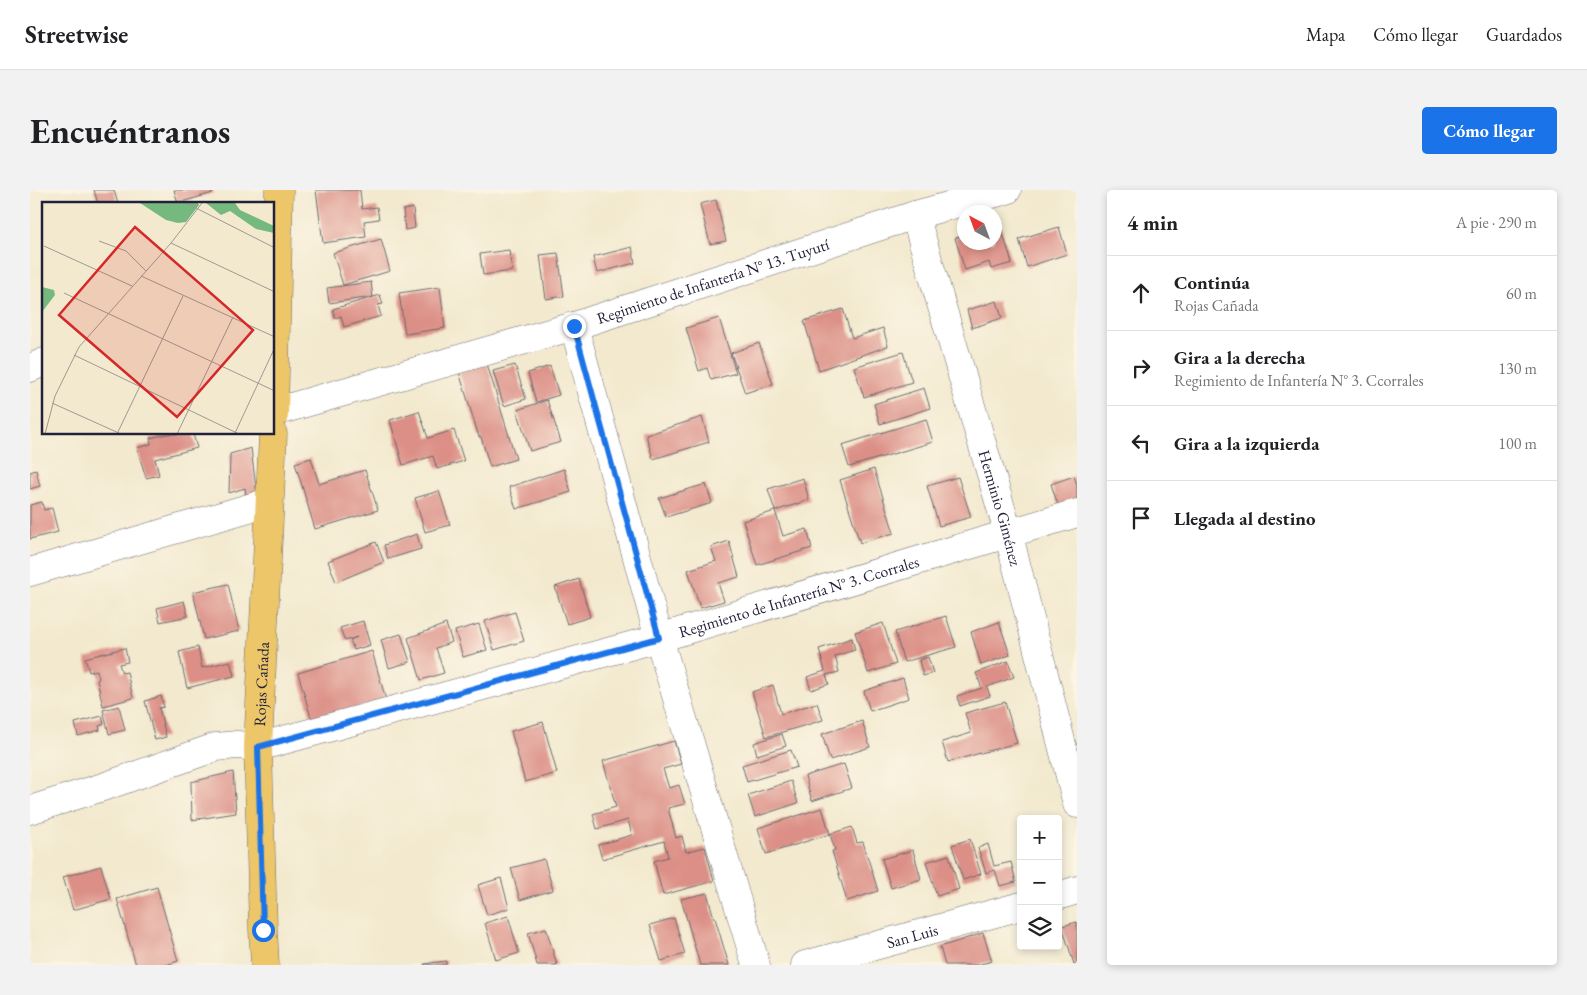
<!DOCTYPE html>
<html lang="es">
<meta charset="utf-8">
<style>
:root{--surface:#fff;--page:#f2f2f2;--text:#202124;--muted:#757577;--line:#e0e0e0;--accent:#1a73e8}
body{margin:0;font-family:"EB Garamond",serif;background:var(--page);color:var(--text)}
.controls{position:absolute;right:15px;bottom:15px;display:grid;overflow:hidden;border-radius:5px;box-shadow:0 2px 8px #0003}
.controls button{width:45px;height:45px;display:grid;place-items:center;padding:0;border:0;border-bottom:1px solid var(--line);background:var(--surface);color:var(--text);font:25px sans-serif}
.compass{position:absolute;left:927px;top:15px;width:45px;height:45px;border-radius:50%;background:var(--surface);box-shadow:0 2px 8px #0003;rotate:319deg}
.stop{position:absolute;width:15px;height:15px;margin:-11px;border:4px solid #1a73e8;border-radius:50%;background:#fff}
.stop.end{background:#1a73e8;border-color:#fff;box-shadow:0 1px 5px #0008}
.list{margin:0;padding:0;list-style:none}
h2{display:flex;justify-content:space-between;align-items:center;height:65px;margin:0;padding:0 20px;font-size:21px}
h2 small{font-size:16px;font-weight:400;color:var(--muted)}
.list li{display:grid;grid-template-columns:32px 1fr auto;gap:15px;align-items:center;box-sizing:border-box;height:75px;padding:0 20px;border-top:1px solid var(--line)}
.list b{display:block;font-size:19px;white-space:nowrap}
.list p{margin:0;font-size:16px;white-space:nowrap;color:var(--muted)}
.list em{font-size:16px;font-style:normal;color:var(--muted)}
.icon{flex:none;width:28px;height:28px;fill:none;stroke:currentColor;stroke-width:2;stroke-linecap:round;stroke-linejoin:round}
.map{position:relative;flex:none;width:1047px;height:775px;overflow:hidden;border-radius:5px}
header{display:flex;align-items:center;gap:30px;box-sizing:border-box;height:70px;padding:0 25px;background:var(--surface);border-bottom:1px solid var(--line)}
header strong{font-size:24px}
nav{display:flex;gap:28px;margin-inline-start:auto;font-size:18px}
.intro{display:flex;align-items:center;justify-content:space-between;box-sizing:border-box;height:120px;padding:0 30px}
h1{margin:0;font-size:35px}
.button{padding:12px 22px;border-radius:5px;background:var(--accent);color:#fff;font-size:18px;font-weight:700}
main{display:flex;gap:30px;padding:0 30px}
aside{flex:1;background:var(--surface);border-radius:5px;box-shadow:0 2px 8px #0003}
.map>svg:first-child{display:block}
</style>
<header>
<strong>Streetwise</strong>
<nav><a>Mapa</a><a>Cómo llegar</a><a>Guardados</a></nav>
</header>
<div class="intro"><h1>Encuéntranos</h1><a class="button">Cómo llegar</a></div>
<main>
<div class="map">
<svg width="1047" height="775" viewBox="0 0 1047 775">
<rect width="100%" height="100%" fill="#fcf5e5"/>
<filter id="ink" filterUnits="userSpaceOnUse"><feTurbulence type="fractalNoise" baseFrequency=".02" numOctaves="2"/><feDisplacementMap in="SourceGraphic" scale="10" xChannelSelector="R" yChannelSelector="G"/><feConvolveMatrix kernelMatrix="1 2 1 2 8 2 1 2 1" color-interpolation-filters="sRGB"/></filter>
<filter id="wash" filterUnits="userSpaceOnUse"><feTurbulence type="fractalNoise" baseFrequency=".0096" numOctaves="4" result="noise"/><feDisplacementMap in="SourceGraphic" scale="20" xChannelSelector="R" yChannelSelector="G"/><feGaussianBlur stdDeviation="1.12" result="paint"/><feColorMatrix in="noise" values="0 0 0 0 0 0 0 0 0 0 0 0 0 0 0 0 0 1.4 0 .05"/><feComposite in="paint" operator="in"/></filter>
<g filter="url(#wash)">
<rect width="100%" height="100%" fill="#f2e9ce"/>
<g id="blocks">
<!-- building -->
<g fill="#dc8f86">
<path d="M64 0H84L88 14H68Z"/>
<path d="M144 0H183V3L148 13Z"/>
<path d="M286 0H330L332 19 347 17 349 29 334 31 336 47 293 53Z"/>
<path d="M686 10 696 51 680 54 670 14Z"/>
<path d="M383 18 385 38 375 40 373 20Z"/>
<path d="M970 34 982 73 961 79 959 72 935 80 925 48 934 45V52H964V36Z"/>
<path d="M1029 37 1037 64 997 77 989 49Z"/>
<path d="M351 49 360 81 313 95 303 63Z"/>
<path d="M602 57 605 73 567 83 563 67Z"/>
<path d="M479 60 482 81 453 85 450 64Z"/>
<path d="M528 63 534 106 516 109 510 65Z"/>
<path d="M341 92 343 107 299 113 297 98Z"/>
<path d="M410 97 415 138 375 144 369 103Z"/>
<path d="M350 105 353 114 348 115 351 126 314 137 311 126 305 128 303 119Z"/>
<path d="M967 111 972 128 942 138 937 120Z"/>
<path d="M813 119 822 148 853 138 858 156 789 180 774 131Z"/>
<path d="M689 128 706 183 681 190 677 178 669 181 656 138Z"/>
<path d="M729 153 743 194 715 203 701 163Z"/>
<path d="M873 162 882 192 834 207 824 177Z"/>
<path d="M457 174 486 269 460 277 451 247H449L429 182Z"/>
<path d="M485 175 496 209 474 216 463 181Z"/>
<path d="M520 176 529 205 506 212 498 183Z"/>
<path d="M894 198 900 218 850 234 844 214Z"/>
<path d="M517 210 531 252 500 261 487 220Z"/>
<path d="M389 221 398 248 424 240 434 271 407 279 403 266 373 275 360 230Z"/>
<path d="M672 227 679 252 623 269 616 245Z"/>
<path d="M896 229 903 252 819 277 812 255Z"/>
<path d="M137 244H163L167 258 125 269 129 285 116 288 107 258 121 254 120 248Z"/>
<path d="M221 258 227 307 216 309 215 298 199 303 200 264Z"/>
<path d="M281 268 289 294 335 280 348 320 285 339 265 273Z"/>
<path d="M534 279 541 302 486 319 479 297Z"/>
<path d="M844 279 864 343 830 353 810 290Z"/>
<path d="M6 280 10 296 0 299V282Z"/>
<path d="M1044 286 1047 295V309L1028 315 1021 294Z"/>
<path d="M928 287 941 327 909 336 897 296Z"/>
<path d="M773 288 779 310 745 321 738 299Z"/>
<path d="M676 294 682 313 636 327 629 308Z"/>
<path d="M409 301 420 335 395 342 385 308Z"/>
<path d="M12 312 14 320 22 318 28 342 0 349V315Z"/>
<path d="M745 321 753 346 777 339 782 358 727 375 713 331Z"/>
<path d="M387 344 391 359 358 369 354 355Z"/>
<path d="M699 351 709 387 688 393 694 411 670 418 658 380 686 371 681 357Z"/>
<path d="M346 352 354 372 306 392 298 371Z"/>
<path d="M549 389 560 427 537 434 525 397Z"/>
<path d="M198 394 209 441 174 449 163 402Z"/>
<path d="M154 411 158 426 130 432 127 418Z"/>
<path d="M485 422 494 451 464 460 455 431Z"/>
<path d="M916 426 926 457 874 472 865 442Z"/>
<path d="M333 431 340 455 324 460 320 450 327 447 315 451 310 438Z"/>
<path d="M969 432 980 465 951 475 941 442Z"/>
<path d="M853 433 866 474 838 483 825 442Z"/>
<path d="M416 434 422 452 406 458 414 483 391 490 378 448Z"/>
<path d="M449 434 457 460 433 467 425 441Z"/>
<path d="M371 444 380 472 359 478 351 450Z"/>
<path d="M822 448 825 460 805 466 809 482 796 485 799 494 781 500 777 487 795 481 789 459Z"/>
<path d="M168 457 172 478 200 471 204 486 157 498 149 462Z"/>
<path d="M95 458 98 472 89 474 92 483 97 482 103 508 73 516 67 490 69 489 67 480 59 482 55 468Z"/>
<path d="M342 461 356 510 282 531 268 483Z"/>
<path d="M898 467 903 483 893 486 889 470Z"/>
<path d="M978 471 984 487 957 497 960 506 930 516 927 506 952 498 946 483Z"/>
<path d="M873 488 879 508 840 521 834 501Z"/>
<path d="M743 495 751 524 787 513 793 530 736 547 722 502Z"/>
<path d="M131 506 134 517 129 518 136 547 125 550 115 511Z"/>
<path d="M975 512 987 553 918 572 912 552 941 543 935 523Z"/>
<path d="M89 516 95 540 79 544 73 520Z"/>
<path d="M72 526 74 534 69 536 70 540 48 546 45 533Z"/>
<path d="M832 531 840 557 800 570 792 544Z"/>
<path d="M513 532 527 583 495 592 481 541Z"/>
<path d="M752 544 756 556 727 565 724 553Z"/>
<path d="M644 551 651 574 633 579 639 598 649 595 655 614 638 618 646 648 652 646 656 662 675 657 684 691 633 705 624 671 638 667 634 651 572 669 568 655 602 645 598 630 567 639 563 624 586 617 573 571Z"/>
<path d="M761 560 767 577 717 592 712 575Z"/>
<path d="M814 574 822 598 782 611 775 586Z"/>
<path d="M203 582 206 623 162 630 161 592Z"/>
<path d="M761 591 768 613 725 627 718 605Z"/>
<path d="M792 618 800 644 736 664 728 638Z"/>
<path d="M822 637 827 653 833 652 848 701 817 711 802 661 805 660 800 644Z"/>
<path d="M940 649 951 684 933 690 922 655Z"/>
<path d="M958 654 964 676 981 672 986 692 970 696 965 680 956 683 948 658Z"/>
<path d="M883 660 891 689 861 698 852 669Z"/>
<path d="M919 665 929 699 907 706 896 672Z"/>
<path d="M514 669 523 700 490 710 481 678Z"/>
<path d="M71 676 81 709 43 720 33 687Z"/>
<path d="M471 688 479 718 457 725 448 695Z"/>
<path d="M127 697 148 771 136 775H106L87 709Z"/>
<path d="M677 703 684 728H685L699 775H670L651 709Z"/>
<path d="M478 726 489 763 466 770 455 733Z"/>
<path d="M644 728 655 764 631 771 620 735Z"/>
<path d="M1047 732V773L1044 774 1032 736Z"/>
<path d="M516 738 527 775H507L498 743Z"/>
<path d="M953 743 962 771 947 775H915L910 757Z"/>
<path d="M416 771V775H394V774Z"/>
</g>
</g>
</g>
<g filter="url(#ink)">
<use href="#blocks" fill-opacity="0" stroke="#6b686e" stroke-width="1"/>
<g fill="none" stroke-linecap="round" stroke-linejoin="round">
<defs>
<g id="minor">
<path id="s1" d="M885 25 978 342 1047 614"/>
<path d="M544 136 629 448 726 775"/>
<path d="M0 178 14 172"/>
<path id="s2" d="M244 222 544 136 885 25 977 0"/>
<path d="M0 382 239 312"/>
<path id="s3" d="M0 620 76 596 186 557 207 555 228 557 629 448 1047 323"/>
<path d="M1028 706 1047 700"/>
<path id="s4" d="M775 775 991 716"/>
</g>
<g id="major">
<path d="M244 225 249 0"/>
<path id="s5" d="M235 775 233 739 228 557 243 244"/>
</g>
</defs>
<!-- minor casing -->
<use href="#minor" stroke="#6b686e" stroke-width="29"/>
<!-- major casing -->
<use href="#major" stroke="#6b686e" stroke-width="29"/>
<!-- minor -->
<use href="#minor" stroke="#fff" stroke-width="28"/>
<!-- major -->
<use href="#major" stroke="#ecc669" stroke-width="28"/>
</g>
</g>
<g fill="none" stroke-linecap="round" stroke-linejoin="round" filter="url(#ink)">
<!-- route -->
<path stroke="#1a73e8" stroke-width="6" d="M233 740 228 557 629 448 544 136"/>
</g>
<g text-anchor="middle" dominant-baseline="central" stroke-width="4.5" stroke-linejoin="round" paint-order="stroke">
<!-- street labels -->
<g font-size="16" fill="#22223b" stroke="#fcf5e5">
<text stroke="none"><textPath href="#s2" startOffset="458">Regimiento de Infantería N° 13. Tuyutí</textPath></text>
<text stroke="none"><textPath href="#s1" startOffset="305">Herminio Giménez</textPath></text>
<text stroke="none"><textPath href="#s3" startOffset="800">Regimiento de Infantería N° 3. Ccorrales</textPath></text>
<text stroke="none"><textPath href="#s5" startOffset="281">Rojas Cañada</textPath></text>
<text stroke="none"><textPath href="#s4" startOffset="111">San Luis</textPath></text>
</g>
</g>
<!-- overview -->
<g transform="translate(12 12)">
<rect width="232" height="232" fill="#f2e9ce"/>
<path d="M98 1H156L157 3 144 20 136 21 124 18ZM164 1H193L198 8 232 24V31L214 27 188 9 179 13ZM0 85 12 88 13 93 0 110Z" fill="#75b97e"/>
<path fill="none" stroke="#9f9993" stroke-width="1" d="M144 1 233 46M57 39 84 49 104 69M129 41 233 90M2 44 90 84M99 74 233 135M22 91 233 189M32 153 197 232M10 201 79 232M193 231 233 145M3 232 13 194 37 145 129 41 160 1M75 232 141 94M135 232 191 115"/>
<path fill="#d62828" fill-opacity="0.15" stroke="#d62828" stroke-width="2.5" d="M93 25 211 128 135 215 17 113Z"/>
<rect width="232" height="232" fill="none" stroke="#22223b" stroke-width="2.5"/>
</g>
</svg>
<div class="controls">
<button>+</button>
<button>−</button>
<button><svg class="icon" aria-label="layers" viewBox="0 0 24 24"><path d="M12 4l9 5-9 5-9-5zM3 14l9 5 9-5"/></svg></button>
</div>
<svg class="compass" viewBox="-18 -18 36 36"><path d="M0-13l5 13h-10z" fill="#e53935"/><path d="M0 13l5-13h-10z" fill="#757577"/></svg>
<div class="stop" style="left:233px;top:740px"></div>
<div class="stop end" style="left:544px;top:136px"></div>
</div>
<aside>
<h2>4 min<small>A pie · 290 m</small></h2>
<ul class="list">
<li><svg class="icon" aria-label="ahead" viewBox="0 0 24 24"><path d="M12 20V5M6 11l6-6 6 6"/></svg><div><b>Continúa</b><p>Rojas Cañada</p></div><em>60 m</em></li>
<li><svg class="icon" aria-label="right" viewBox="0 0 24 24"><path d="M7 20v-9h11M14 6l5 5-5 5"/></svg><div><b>Gira a la derecha</b><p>Regimiento de Infantería N° 3. Ccorrales</p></div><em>130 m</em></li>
<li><svg class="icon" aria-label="left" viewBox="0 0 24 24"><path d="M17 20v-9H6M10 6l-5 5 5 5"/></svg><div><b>Gira a la izquierda</b></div><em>100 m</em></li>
<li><svg class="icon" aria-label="arrive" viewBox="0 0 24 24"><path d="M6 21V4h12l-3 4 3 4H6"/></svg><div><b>Llegada al destino</b></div></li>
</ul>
</aside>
</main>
